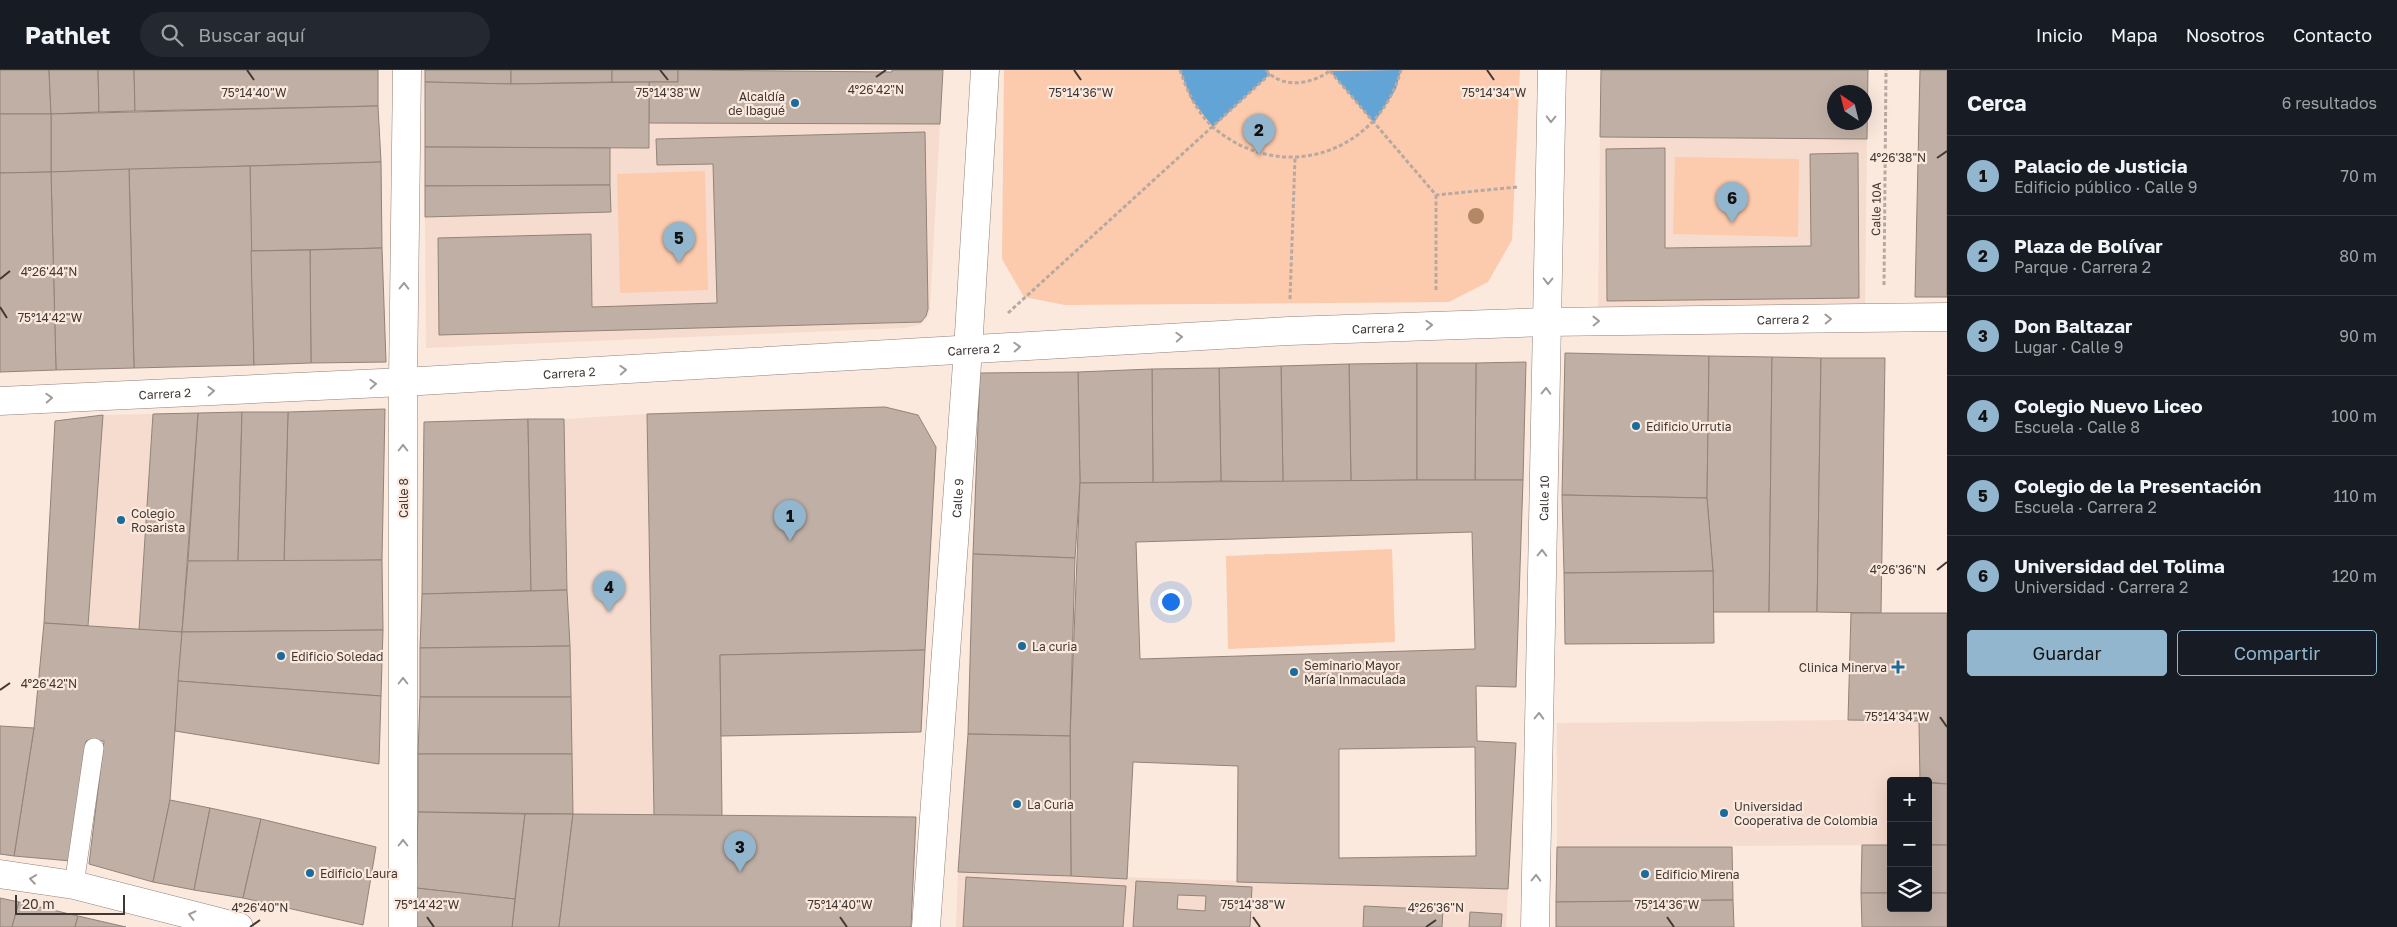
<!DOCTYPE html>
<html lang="es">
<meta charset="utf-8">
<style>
:root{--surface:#171b24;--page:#242831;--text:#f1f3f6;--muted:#9ea1a6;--line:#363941;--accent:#91b6ce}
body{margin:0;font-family:"Golos Text",sans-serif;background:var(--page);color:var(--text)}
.controls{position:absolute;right:15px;bottom:15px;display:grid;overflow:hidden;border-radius:5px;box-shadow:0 5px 20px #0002}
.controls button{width:45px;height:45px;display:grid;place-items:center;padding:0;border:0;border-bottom:1px solid var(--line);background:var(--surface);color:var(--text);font:25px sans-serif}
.compass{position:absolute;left:1827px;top:15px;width:45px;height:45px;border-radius:50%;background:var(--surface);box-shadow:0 5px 20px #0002;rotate:325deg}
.scale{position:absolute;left:15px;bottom:12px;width:110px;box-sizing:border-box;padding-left:5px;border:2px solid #3f3834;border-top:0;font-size:14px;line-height:18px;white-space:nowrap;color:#3f3834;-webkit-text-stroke:4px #fbe9de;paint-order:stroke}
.you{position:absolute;left:1170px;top:531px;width:18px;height:18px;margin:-12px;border:4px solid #fff;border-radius:50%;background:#1a73e8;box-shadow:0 0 0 8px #1a73e833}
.badge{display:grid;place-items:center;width:32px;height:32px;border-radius:50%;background:var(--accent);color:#111;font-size:16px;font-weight:700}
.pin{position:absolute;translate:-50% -41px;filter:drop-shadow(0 1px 2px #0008)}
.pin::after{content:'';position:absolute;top:26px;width:18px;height:15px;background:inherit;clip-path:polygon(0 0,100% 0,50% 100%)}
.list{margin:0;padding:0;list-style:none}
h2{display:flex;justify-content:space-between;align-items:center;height:65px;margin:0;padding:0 20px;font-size:21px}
h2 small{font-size:16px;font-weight:400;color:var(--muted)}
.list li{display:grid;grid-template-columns:32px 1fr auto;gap:15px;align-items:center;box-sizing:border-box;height:80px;padding:0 20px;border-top:1px solid var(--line)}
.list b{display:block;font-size:19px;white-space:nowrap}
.list p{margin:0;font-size:16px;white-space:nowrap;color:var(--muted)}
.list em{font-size:16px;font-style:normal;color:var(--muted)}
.actions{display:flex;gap:10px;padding:15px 20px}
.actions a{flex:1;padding:11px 0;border:1px solid var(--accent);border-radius:5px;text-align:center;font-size:18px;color:var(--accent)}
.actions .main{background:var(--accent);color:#111}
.icon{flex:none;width:28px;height:28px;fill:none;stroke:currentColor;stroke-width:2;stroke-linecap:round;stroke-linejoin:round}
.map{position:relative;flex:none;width:1947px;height:857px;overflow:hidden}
header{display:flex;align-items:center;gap:30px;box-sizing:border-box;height:70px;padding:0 25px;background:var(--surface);border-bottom:1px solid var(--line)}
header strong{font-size:24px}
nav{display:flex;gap:28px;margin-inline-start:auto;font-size:18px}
.search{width:350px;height:45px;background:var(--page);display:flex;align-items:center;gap:12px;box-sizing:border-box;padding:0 18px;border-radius:28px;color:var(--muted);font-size:19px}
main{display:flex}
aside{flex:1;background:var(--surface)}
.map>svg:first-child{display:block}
</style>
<header>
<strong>Pathlet</strong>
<div class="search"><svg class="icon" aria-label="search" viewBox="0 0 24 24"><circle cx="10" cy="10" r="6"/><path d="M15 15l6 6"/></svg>Buscar aquí</div>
<nav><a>Inicio</a><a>Mapa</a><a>Nosotros</a><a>Contacto</a></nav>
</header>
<main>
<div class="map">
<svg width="1947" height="857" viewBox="0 0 1947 857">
<rect width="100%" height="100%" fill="#fbe9de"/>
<!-- built -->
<g fill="#f6dcce">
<path d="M649 53 940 54 930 239 928 246 922 254 905 258 426 278 425 147 610 142V78H648Z"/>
<path d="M1600 67 1867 69 1865 239 1598 238Z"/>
<path d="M153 344 139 560 88 556 103 345Z"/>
<path d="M647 344 654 745 573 744 564 349Z"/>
<path d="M1848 650 1919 651 1920 711H1891V775L1557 777V653Z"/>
<path d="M958 802 1508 819 1506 857H956Z"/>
</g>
<!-- green -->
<g fill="#fccaac">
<path d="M1004 0H1520L1512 170 1488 212 1449 232 1065 235 1024 227 1002 189Z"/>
<path d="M1675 87 1799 89 1798 167 1673 164Z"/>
<path d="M705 101 708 220 620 223 617 104Z"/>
<path d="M1392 479 1395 572 1228 579 1226 486Z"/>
</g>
<!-- water -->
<g fill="#62a4d6">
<path d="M1180 0H1266L1270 4 1213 57 1191 29Z"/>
<path d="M1401 0 1396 19 1374 53 1330 1Z"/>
</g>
<!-- building -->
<g fill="#c0afa5" stroke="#928278" fill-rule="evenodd">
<path d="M0 0H49L51 44H0Z"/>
<path d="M49 0H98L99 42 51 44Z"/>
<path d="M98 0H134L135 41 99 42Z"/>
<path d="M134 0H378V36L135 41Z"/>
<path d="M425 0H511V14L425 12Z"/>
<path d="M511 0H612V12L511 14Z"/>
<rect x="612" y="0" width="66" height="12"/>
<path d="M678 0 892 2V0H943L940 54 649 53V12H678Z"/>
<path d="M1601 0H1868L1867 69 1600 67ZM1834 22H1864V52H1834Z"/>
<path d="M1920 0H1947V227H1915Z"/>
<path d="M425 12 511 14 649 12V78L425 77Z"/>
<path d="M378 36 381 92 51 102V44Z"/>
<path d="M0 44H51V102L0 103Z"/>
<path d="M925 62 928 239 926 246 921 252 439 265 438 168 591 164 592 237 717 233 713 94 657 95 656 69Z"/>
<path d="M425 77 610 78V115L425 116Z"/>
<path d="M1665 78V178L1811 176 1810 84 1858 83 1859 228 1607 231 1606 79Z"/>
<path d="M381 92 382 178 251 181 250 96Z"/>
<path d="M250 96 254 295 134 298 129 99Z"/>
<path d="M129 99 134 298 56 300 51 102Z"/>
<path d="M51 102 56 300 0 302V103Z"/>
<path d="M610 115 611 142 425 147V116Z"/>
<path d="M382 178 386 292 311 293 310 180Z"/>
<path d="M310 180 311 293 254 295 251 181Z"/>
<path d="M1565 283 1709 286 1707 428 1562 425Z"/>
<path d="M1709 286 1772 287 1769 542H1713V501L1707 428Z"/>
<path d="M1772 287 1821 288 1817 542H1769Z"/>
<path d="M1821 288H1885L1881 543 1817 542Z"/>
<path d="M1526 292 1523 410H1475L1476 293Z"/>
<path d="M1417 293V410L1351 411 1349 294Z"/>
<path d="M1417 293H1476L1475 410H1417Z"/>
<path d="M1349 294 1351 411 1283 412 1281 296Z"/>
<path d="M1281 296 1283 412 1221 411 1219 298Z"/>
<path d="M1219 298 1221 411 1153 413 1152 299Z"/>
<path d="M1152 299 1153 413H1080L1078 302Z"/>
<path d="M1078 302 1080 413 1075 488 973 484 980 303Z"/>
<path d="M885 337 918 345 936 377 925 580 720 585 722 746 654 745 647 344Z"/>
<path d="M385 339 382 490 284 492 288 342Z"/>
<path d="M242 342 238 492 188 491 198 343Z"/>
<path d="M242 342H288L284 492H238Z"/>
<path d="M198 343 182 562 139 560 153 344Z"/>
<path d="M103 345 88 556 44 553 55 351Z"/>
<path d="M528 349 531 521 422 524 424 352Z"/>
<path d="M528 349H564L567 520 531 521Z"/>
<path d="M1417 410H1523L1516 617 1476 616 1477 671 1516 673 1508 819 1237 812 1238 696 1133 692 1127 809 1071 806 1070 666 1080 413ZM1472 462 1475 579 1140 589 1136 472ZM1475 677 1476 786 1339 788V679Z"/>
<path d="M1562 425 1707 428 1713 501 1564 503Z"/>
<path d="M973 484 1075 488 1070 666 968 664Z"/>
<path d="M382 490 383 560 182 562 188 491Z"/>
<path d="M1713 501 1714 573 1565 574 1564 503Z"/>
<path d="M567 520 570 576 420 578 422 524Z"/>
<path d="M1851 543H1947V714L1920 711 1919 651 1848 650Z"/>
<path d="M44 553 182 562 170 730 153 812 89 794 104 671H86L71 791 14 786 34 658Z"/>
<path d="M383 560 381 626 178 611 182 562Z"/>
<path d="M570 576 571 627H420V578Z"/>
<path d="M925 580 921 662 721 666 720 585Z"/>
<path d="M178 611 381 626 379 694 175 661Z"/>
<path d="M420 627H571L572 684H418Z"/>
<path d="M0 656 34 658 14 786 0 784Z"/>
<path d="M968 664 1070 666 1071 806 958 802Z"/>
<path d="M418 684H572L573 744 418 742Z"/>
<path d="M1928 713 1947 714V775H1928Z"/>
<path d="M170 730 210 738 194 820 153 812Z"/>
<path d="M210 738 261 749 243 828 194 820Z"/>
<path d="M418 742 525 744 515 829 416 818Z"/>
<path d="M525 744H573L559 857H512Z"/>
<path d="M573 744 916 747 911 857H559Z"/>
<path d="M261 749 376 777 363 855 243 828Z"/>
<path d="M1862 775H1891V823H1861Z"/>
<rect x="1928" y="775" width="19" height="48"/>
<path d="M1557 777H1732L1733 830 1556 832Z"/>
<path d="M966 807 1126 816 1123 857H963Z"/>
<path d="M1136 811 1252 817 1250 857H1133ZM1178 825 1206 826 1205 841 1177 839Z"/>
<path d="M416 818 515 829 512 857H415Z"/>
<path d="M1861 823H1891V838H1928V823H1947V857H1862Z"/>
<path d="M0 828 19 832 12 857H0Z"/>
<path d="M1733 830 1734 857H1556V832Z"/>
<path d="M19 832 78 846 75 857H12Z"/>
<path d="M1364 836 1443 840 1442 857H1363Z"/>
<path d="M1470 842 1502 844 1501 857H1469Z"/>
<path d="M78 846 126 857H75Z"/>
</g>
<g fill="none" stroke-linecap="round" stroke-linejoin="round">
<defs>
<path id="service" d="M74 815 94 678"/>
<path id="pedestrian" d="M968 280 985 0"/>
<g id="minor">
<path d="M403 857V312L407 0"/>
<path id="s1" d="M926 857 968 280"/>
<path id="s2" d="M1535 857 1547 252"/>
</g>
<path id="tertiary" d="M0 804 74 815 239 857"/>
<g id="secondary">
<path d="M1547 252 1552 0"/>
<path id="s3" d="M0 331 403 312 1289 261 1547 252 1947 247"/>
</g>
</defs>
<!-- service casing -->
<use href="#service" stroke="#928178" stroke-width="20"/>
<!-- pedestrian casing -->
<use href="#pedestrian" stroke="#928178" stroke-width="29"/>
<!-- minor casing -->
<use href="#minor" stroke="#928178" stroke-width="29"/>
<!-- tertiary casing -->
<use href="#tertiary" stroke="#928178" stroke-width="29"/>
<!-- secondary casing -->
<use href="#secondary" stroke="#928178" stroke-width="29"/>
<!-- path -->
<g stroke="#b7a9a1" stroke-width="3" stroke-dasharray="4 2.5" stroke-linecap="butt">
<path d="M1180 0C1187 21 1197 43 1214 58 1282 115 1378 84 1401 0"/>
<path d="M1266 0C1283 20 1313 14 1331 0"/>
<path d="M1330 1 1436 125 1517 117"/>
<path d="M1436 125V222"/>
<path d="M1884 215 1886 0"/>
<path d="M1290 229 1295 88"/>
<path d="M1008 243 1270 4"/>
</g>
<!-- service -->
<use href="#service" stroke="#fff" stroke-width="19"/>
<!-- pedestrian -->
<use href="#pedestrian" stroke="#fff" stroke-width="28"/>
<!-- minor -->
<use href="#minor" stroke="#fff" stroke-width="28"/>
<!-- tertiary -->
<use href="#tertiary" stroke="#fff" stroke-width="28"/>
<!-- secondary -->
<use href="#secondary" stroke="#fff" stroke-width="28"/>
</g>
<!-- trees -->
<circle fill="#b28867" cx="1476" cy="146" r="8"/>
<!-- one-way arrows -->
<defs><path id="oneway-chevron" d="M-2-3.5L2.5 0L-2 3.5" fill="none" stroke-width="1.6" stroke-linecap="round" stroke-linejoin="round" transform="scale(1.25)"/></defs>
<g stroke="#9f9c9a">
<use href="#oneway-chevron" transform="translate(1551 49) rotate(91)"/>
<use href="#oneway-chevron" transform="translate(1548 211) rotate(91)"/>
<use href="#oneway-chevron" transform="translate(404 216) rotate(-89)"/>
<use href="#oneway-chevron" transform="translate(1828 249) rotate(-1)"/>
<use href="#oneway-chevron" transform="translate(1596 251) rotate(-1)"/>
<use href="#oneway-chevron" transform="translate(1429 255) rotate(-2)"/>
<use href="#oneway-chevron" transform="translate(1179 267) rotate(-3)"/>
<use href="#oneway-chevron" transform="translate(1017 277) rotate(-3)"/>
<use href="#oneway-chevron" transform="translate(623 300) rotate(-3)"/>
<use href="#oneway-chevron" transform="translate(373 314) rotate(-3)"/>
<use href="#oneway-chevron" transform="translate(211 321) rotate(-3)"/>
<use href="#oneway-chevron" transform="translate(1546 321) rotate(-89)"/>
<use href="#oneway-chevron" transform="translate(49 328) rotate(-3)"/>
<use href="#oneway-chevron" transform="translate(403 378) rotate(-90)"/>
<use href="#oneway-chevron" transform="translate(1542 483) rotate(-89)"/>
<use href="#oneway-chevron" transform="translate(403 611) rotate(-90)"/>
<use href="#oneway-chevron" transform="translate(1539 646) rotate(-89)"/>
<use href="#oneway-chevron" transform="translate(403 773) rotate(-90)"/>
<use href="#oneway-chevron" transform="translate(1536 808) rotate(-89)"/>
<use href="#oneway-chevron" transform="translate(33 809) rotate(-171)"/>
<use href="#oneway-chevron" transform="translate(192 845) rotate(-166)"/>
</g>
<!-- ticks -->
<path fill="none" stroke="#3f3834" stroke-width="2" d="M247 0 254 10M660 0 668 10M1074 0 1081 10M1487 0 1494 10M876 7 886 0M1937 88 1947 81M0 209 10 201M0 237 7 248M1937 500 1947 492M0 620 10 613M1940 647 1947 657M427 847 434 857M840 847 847 857M1253 847 1260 857M1667 847 1674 857M250 857 260 850M1426 857 1436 850"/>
<!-- markers -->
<g fill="#1c6b9d" stroke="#fbe9de" stroke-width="2">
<circle cx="795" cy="33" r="5"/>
<circle cx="1636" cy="356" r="5"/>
<circle cx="121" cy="450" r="5"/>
<circle cx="1022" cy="576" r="5"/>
<circle cx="281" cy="586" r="5"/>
<path d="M1895.5 589.5h5v5h5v5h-5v5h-5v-5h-5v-5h5z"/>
<circle cx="1294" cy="602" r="5"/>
<circle cx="1017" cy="734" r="5"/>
<circle cx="1724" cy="743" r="5"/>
<circle cx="310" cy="803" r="5"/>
<circle cx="1645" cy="804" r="5"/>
</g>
<g text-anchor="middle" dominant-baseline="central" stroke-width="4.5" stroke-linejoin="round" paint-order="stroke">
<!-- poi labels -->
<g font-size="12" fill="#3f3834" stroke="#fbe9de" text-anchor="start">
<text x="785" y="26" text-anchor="end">Alcaldía<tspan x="785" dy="14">de Ibagué</tspan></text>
<text x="1646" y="356">Edificio Urrutia</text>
<text x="131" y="443">Colegio<tspan x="131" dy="14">Rosarista</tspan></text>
<text x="1032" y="576">La curia</text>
<text x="291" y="586">Edificio Soledad</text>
<text x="1304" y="595">Seminario Mayor<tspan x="1304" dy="14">María Inmaculada</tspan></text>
<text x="1887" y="597" text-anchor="end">Clinica Minerva</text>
<text x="1027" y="734">La Curia</text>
<text x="1734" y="736">Universidad<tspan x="1734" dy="14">Cooperativa de Colombia</tspan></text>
<text x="320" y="803">Edificio Laura</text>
<text x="1655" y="804">Edificio Mirena</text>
</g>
<!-- street labels -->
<g font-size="12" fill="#3f3834" stroke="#fbe9de">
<text transform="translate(1876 139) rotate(-89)">Calle 10A</text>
<text stroke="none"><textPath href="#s3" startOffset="1785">Carrera 2</textPath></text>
<text stroke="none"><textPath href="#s3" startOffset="1380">Carrera 2</textPath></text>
<text stroke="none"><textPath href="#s3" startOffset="975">Carrera 2</textPath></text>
<text stroke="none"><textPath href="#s3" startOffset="570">Carrera 2</textPath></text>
<text stroke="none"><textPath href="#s3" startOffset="165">Carrera 2</textPath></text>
<text transform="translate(403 428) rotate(-90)">Calle 8</text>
<text stroke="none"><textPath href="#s1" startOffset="430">Calle 9</textPath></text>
<text stroke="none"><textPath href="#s2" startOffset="429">Calle 10</textPath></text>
</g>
</g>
<g font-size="12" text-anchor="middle" fill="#3f3834" stroke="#fbe9de" stroke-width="4.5" stroke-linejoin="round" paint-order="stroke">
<text x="876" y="24">4°26'42"N</text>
<text x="254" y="27">75°14'40"W</text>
<text x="1081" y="27">75°14'36"W</text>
<text x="1494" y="27">75°14'34"W</text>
<text x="668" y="27">75°14'38"W</text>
<text x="1898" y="92">4°26'38"N</text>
<text x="49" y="206">4°26'44"N</text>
<text x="50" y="252">75°14'42"W</text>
<text x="1898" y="504">4°26'36"N</text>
<text x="49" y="618">4°26'42"N</text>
<text x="1897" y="651">75°14'34"W</text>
<text x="427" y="839">75°14'42"W</text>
<text x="840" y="839">75°14'40"W</text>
<text x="1253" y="839">75°14'38"W</text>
<text x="1667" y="839">75°14'36"W</text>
<text x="260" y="842">4°26'40"N</text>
<text x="1436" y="842">4°26'36"N</text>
</g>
</svg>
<div class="controls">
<button>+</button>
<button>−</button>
<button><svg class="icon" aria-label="layers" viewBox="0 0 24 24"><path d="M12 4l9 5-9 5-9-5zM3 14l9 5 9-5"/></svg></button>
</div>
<svg class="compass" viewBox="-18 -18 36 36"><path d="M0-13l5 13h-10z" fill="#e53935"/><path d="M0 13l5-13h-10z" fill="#9ea1a6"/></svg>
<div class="scale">20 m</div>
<div class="you"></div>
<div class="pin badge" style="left:790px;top:471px">1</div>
<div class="pin badge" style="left:1259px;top:85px">2</div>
<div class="pin badge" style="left:740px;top:802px">3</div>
<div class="pin badge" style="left:609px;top:542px">4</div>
<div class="pin badge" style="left:679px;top:193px">5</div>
<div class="pin badge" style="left:1732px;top:153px">6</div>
</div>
<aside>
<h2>Cerca<small>6 resultados</small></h2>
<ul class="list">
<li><span class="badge">1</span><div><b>Palacio de Justicia</b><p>Edificio público · Calle 9</p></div><em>70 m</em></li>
<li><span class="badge">2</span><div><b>Plaza de Bolívar</b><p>Parque · Carrera 2</p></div><em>80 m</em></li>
<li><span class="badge">3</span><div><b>Don Baltazar</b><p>Lugar · Calle 9</p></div><em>90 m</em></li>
<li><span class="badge">4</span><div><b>Colegio Nuevo Liceo</b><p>Escuela · Calle 8</p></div><em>100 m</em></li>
<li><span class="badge">5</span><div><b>Colegio de la Presentación</b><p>Escuela · Carrera 2</p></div><em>110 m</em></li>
<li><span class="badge">6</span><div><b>Universidad del Tolima</b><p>Universidad · Carrera 2</p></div><em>120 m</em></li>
</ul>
<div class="actions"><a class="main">Guardar</a><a>Compartir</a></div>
</aside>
</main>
